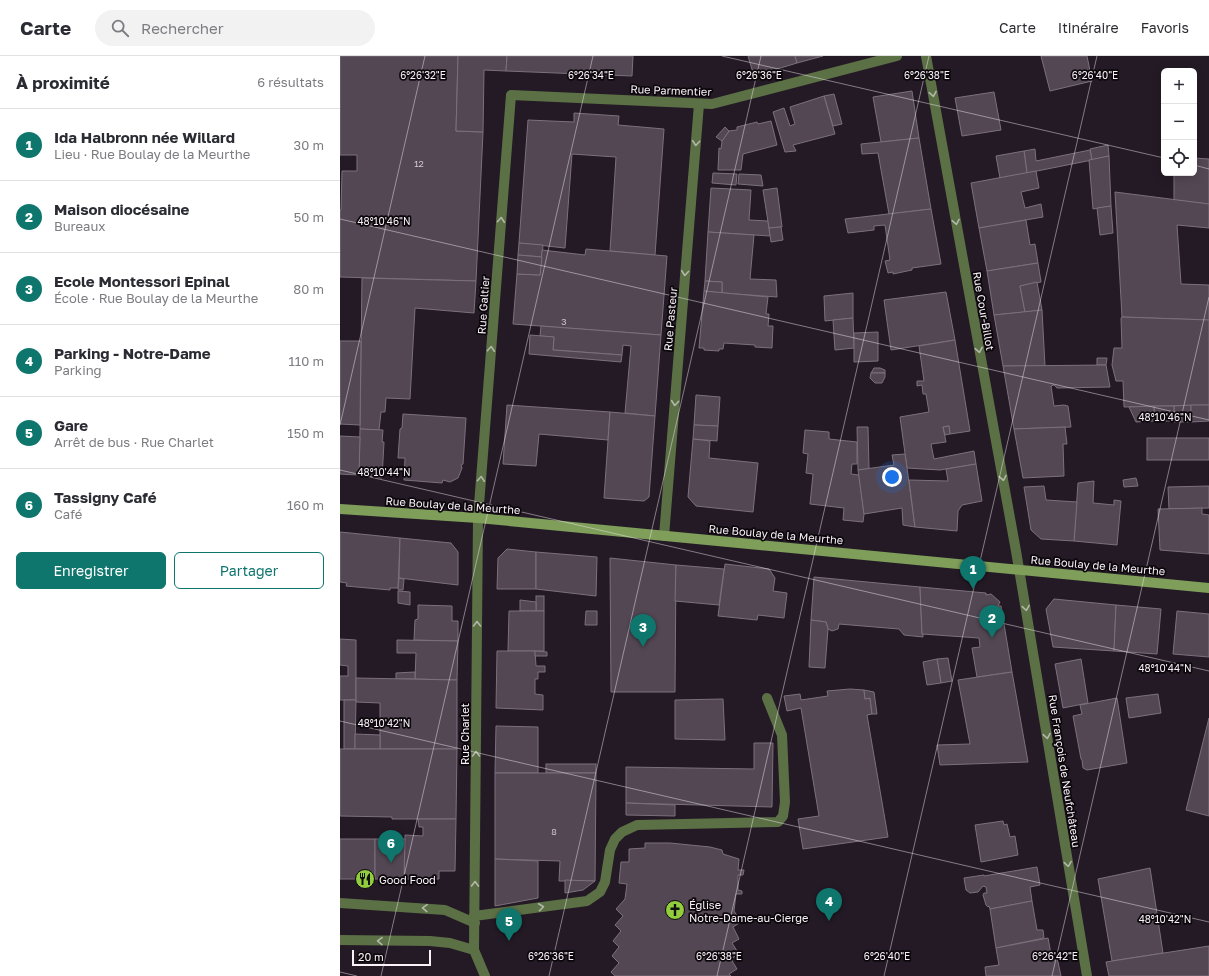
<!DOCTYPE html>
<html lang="fr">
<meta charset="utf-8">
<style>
:root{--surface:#fff;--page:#f2f2f3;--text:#2b2b33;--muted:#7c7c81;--line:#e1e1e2;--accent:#0f766e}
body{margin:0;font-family:"Golos Text",sans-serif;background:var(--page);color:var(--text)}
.controls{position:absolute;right:12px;top:12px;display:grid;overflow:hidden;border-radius:6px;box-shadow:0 2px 10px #0003}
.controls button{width:36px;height:36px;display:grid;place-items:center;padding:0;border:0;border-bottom:1px solid var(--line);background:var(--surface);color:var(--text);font:20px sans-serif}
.scale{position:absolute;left:12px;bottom:10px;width:79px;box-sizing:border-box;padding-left:4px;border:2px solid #f9f2f9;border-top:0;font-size:11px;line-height:14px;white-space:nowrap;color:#f9f2f9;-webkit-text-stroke:3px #0b070b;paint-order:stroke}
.you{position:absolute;left:552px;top:421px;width:14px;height:14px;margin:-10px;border:3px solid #fff;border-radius:50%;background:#1a73e8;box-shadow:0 0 0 6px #1a73e833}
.badge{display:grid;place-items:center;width:26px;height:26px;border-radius:50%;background:var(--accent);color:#fff;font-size:13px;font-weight:700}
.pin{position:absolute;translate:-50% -33px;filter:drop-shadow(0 1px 2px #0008)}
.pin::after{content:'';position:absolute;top:21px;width:14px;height:12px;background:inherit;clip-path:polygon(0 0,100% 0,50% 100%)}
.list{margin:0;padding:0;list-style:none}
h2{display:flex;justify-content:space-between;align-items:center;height:52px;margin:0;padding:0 16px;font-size:17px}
h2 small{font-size:13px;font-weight:400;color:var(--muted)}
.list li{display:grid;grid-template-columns:26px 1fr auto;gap:12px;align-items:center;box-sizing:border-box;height:72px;padding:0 16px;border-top:1px solid var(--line)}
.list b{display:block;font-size:15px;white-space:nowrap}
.list p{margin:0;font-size:13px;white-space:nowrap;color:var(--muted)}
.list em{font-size:13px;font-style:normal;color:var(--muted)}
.actions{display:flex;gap:8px;padding:12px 16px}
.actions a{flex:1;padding:9px 0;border:1px solid var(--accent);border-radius:6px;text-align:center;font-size:14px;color:var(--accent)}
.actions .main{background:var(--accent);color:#fff}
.icon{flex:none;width:22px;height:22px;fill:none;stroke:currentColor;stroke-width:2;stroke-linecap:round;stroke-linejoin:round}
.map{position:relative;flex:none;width:869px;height:920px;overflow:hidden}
header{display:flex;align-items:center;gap:24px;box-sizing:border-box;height:56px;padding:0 20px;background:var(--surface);border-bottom:1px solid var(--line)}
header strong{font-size:19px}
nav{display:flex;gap:22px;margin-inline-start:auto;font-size:14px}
.search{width:280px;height:36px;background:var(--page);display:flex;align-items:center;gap:10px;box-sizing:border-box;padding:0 14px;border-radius:22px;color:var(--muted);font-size:15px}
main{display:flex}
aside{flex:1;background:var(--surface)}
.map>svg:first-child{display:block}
</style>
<header>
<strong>Carte</strong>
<div class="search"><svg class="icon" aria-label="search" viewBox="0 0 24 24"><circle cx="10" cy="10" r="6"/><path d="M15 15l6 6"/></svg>Rechercher</div>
<nav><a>Carte</a><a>Itinéraire</a><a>Favoris</a></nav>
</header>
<main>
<aside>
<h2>À proximité<small>6 résultats</small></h2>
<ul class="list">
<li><span class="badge">1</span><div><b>Ida Halbronn née Willard</b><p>Lieu · Rue Boulay de la Meurthe</p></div><em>30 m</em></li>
<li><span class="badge">2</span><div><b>Maison diocésaine</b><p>Bureaux</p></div><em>50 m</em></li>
<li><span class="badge">3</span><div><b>Ecole Montessori Epinal</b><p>École · Rue Boulay de la Meurthe</p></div><em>80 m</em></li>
<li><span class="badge">4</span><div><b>Parking - Notre-Dame</b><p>Parking</p></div><em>110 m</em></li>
<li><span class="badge">5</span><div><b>Gare</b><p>Arrêt de bus · Rue Charlet</p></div><em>150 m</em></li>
<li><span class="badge">6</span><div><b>Tassigny Café</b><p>Café</p></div><em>160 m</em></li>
</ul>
<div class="actions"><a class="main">Enregistrer</a><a>Partager</a></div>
</aside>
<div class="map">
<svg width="869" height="920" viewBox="0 0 869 920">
<rect width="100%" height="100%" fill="#241a25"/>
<!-- building -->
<g fill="#534753" stroke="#7d707d">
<path d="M0 0H118L116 75 143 76 136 225 0 221V154H1L2 115H17V99H0Z"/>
<path d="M118 0H167L166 15 144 14 143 76 116 75Z"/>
<path d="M167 0H293L292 20 166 15Z"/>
<path d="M408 0H455L457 7 414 20Z"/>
<path d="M455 0H483L457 7Z"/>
<path d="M701 0H747L752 25 710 35Z"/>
<path d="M572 35 579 82 541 86 533 41Z"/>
<path d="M654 36 661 74 622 80 615 42Z"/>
<path d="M494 38 502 68 493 70 484 40Z"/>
<path d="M484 40 495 78 453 89 456 95 445 96 433 56 444 52 450 70 455 68 450 51Z"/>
<path d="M234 57 279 60 278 69 324 73 315 199 270 195 276 101 232 98 225 192 179 187 188 64 234 66Z"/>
<path d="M431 65 437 89 403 98 401 114H378L379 92 381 93 382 85 389 75 397 74V71L417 66 418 68Z"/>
<path d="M385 71 389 75 382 85 376 81Z"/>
<path d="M579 82 591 153 549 158 538 97 522 98 521 88Z"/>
<path d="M768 89 769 100 752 104 750 93Z"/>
<path d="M695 93 696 105 750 94 752 104 687 117 684 95Z"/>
<path d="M684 95 687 117 660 122 656 100Z"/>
<path d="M769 100 771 150 753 153 749 104Z"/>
<path d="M854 102 869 103V148L834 144V117H854Z"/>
<path d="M696 115 699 132 681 136 685 152 701 148 703 161 639 172 631 127Z"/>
<path d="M373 117 397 118 396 129 372 127Z"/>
<path d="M399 118 421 119 423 130 398 128Z"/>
<path d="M371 132 411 134 409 164 428 165 430 180 368 176Z"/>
<path d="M437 132 442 171 429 172 423 134Z"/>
<path d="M775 136 869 148V172L837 169 841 228 869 229V264L782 261Z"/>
<path d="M771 150 773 177 760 179 757 152Z"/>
<path d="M591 153 601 208 572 212V214L553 218V216L548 217 545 205 550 204 545 169 534 170V174L508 177 505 163Z"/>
<path d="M686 164 690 189 695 188 698 207 647 215 639 172Z"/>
<path d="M441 171 443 184 431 186 429 172Z"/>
<path d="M368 176 414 179 410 223 436 224 437 241 382 237V226L365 225Z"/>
<path d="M179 187 203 189 202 201 178 199Z"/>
<path d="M246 193 327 200 321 279 173 268 177 218 200 219 202 194 245 199Z"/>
<path d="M178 199 202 201 200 219 177 218Z"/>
<path d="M698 207 701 226 680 230 685 256 654 259 647 215Z"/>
<path d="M22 222 136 225 134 257 75 252 70 343 46 342 45 356H41L39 374 20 373Z"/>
<path d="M365 225 382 226V237L364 235Z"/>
<path d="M697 226 702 254 685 256 680 230Z"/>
<path d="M364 235 428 241 426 258H429L428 270H433L432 292 415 291V289L384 287 383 293H379V295L364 294V292H359Z"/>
<path d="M606 236 615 284 551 294 544 244Z"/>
<path d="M513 237V262L485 265 484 240Z"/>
<path d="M702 254 705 310H663L654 259Z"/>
<path d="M782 261 869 264V349L784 351 783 325H776L772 309 774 292H782L781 262Z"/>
<path d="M513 262 514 292 495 294 493 264Z"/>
<path d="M201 270 321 279 315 360 285 357 291 290 283 289 282 299 213 294 214 281 200 280Z"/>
<path d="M538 276V305L514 306V277Z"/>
<path d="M190 279 214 281 213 294 282 299 281 306 189 298Z"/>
<path d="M615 284 630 375 610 378 609 370 603 371 606 386 591 388 594 403 634 395 636 408 600 414 567 412 560 361 589 356 586 338H583L582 329 577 330V325H584L579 290Z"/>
<path d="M0 285H21L20 369 0 368Z"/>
<path d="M757 302H767L766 309H757Z"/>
<path d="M766 309 770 331 717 332 714 329 711 330 714 350 724 349 728 350 731 371 674 373 663 310Z"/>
<path d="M534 312H540L545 314V317H531Z"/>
<path d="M531 317H545V321L542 327H535L530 322Z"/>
<path d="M356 339 380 341 378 370 354 369Z"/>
<path d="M167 349 270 356 268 384 199 378 196 410 163 408Z"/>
<path d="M851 349V366H834V350Z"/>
<path d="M851 349H869V365L851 366Z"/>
<rect x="814" y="350" width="20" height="15"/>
<path d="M814 350V365L796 366 789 351Z"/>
<path d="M270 356 315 360 309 441 304 445 264 442Z"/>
<path d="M63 358 126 362 123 408 121 409 122 412 118 422 110 426 103 424 102 427 64 424 65 402H58L60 373 62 372Z"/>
<path d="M354 369 378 370 377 385 353 383Z"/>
<path d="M609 370 610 378 605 379 603 371Z"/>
<path d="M517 371H528L529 413 518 414Z"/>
<path d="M725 371 727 388H723L724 420 683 422 674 373Z"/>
<path d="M20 373 43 374 42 386H44L42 422 19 419Z"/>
<path d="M465 374 489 376V383L517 386V408H512L511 418 519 419 524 458 523 466 503 464 504 452 470 448 473 418 466 417 468 398 463 397Z"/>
<path d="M0 380 20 381 19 419 0 418Z"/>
<rect x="807" y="382" width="62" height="22"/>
<path d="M353 383 370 385 369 402 418 407 413 456 356 450 348 441Z"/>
<path d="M565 398 567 412 575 471 563 469 562 452 524 458 518 414 554 409 552 399Z"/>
<path d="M636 408 642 445 622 449 618 455 617 475 575 471 569 424 608 425 606 413Z"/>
<path d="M796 422 798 430 784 431 783 424Z"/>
<path d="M754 425 753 447 774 449V444L781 445 777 489 734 485 738 427Z"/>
<path d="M704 430 706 444 737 446 734 485 701 483 691 474 684 431Z"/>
<path d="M869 430V452L829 453 828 431Z"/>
<path d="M862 452V458L869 459V498L820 494 818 453Z"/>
<path d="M0 476 60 482 58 532H50V534L6 530 7 527 0 526Z"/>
<path d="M60 482 111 487 118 496V529L59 522Z"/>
<path d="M167 493 196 496V533H157L158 502Z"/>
<path d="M196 496 257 501 256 540 196 533Z"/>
<path d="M270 502 336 509 335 636H271Z"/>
<path d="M385 508 429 513 435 522 433 535 447 537 444 562 418 559 417 564 378 560Z"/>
<path d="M336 509 384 513 379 549 335 545Z"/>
<path d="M474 521 580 531 582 578H583V581L564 579 559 573 499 568 498 573 492 575 488 573 486 566 471 564Z"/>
<path d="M59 522 64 523 63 534H58Z"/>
<path d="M580 531 646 537V539L651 538 660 546 658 550H661L672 616 637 621 632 592 640 591 639 582 582 578Z"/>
<path d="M58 535 70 536V549L58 547Z"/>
<rect x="196" y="540" width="8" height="15"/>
<path d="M714 543 776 549 774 595 713 591 706 553Z"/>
<path d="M180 544 196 546V555H180Z"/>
<path d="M78 549 112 550V565H118V585L74 584 75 564 78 563Z"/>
<path d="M776 549 821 553 817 598 774 595Z"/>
<path d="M169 555H204V595H168Z"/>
<path d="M246 555H257V569H245Z"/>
<path d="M837 555 869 558V601L833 598Z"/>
<path d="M471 564 486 566 488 573 485 612 469 611Z"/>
<path d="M0 583 16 584V644H0V620H8V610L0 609Z"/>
<path d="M57 584 118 585 117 624 75 623 76 597H57Z"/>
<path d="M157 595H195L196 610H205V616H198V623H195V638L203 639V654L156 652Z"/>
<path d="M195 595 207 596V600H195Z"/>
<path d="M608 602 612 625 601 627 597 603Z"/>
<path d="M597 603 601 627 587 629 583 606Z"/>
<path d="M741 603 748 647 723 652 715 608Z"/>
<path d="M75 616V623H56V617Z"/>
<path d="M672 616 688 706 600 709 597 689 630 688 618 624Z"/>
<path d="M16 622 117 624V693H40V647L16 646Z"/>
<path d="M510 633 524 634 525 643 530 642 532 658 527 659 548 781 463 793 458 763 479 760 461 652 447 655 444 640 460 638 461 644 488 640 487 635Z"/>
<path d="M524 634 534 636 537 658H532L530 642 525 643Z"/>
<path d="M818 638 821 657 789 662 786 642Z"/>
<path d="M777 642 787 707 747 714 743 712 742 704 741 703 733 660 742 658 740 649Z"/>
<path d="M383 643 385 684 335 683V644Z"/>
<path d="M4 644H16L15 693H4Z"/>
<path d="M869 662V760L846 754Z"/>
<path d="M156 670 198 671V717H155Z"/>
<path d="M15 678 40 679V693H15Z"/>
<path d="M414 687H433L432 751 286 747V711L414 713Z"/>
<path d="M0 693H117L116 763H52V761L0 760Z"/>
<rect x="206" y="708" width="50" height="9"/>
<path d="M155 717H256L255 825H219L220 805 155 803Z"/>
<path d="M286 747 335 749V760L286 759Z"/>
<path d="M78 763H116L115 815H99V823H64L65 779 83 780V771H79Z"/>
<path d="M663 765 664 769 667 768 670 781 675 780 678 799 641 806 635 769Z"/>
<rect x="0" y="783" width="35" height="40"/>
<path d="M35 783H65L64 823H35Z"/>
<path d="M305 787H330L370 791 382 794 383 798 399 803 398 814H404L403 819H398V834L402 835V838H396L394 855 401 866 393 871 399 883 392 887 399 898 391 903 397 913 389 918 391 920H275L271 916 279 907 272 900 279 891 273 885 281 875 275 869 283 860 276 853 285 843 287 828 279 827 281 806H289V793L305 792Z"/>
<path d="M155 803 198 805V842L155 850Z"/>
<path d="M697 811 700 829 690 831 692 845 650 853 649 850 648 851 646 849 643 839 644 837H647L646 831 643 830 638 836 630 837 626 834 624 822 644 819V820Z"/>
<path d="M810 812 823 897 772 905 758 823Z"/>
<path d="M225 824 255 825 243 834 225 837Z"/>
<path d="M692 845 697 874H703L704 882 656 892 650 853Z"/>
<path d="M708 882 711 898 716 897 721 920H646L645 911 659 909 656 892Z"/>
<path d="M869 890V920H769L766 906Z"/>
</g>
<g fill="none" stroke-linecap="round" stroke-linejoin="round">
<!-- service -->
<g stroke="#5c7046" stroke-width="10">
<path d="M0 847 105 854 135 867"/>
<path d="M134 860 247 845 260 836 265 826 270 794 275 783 282 776 297 769 438 766 443 760 445 746 442 679 427 642"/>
</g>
<!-- minor -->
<g stroke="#5c7046" stroke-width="10">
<path d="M586 0 676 495 747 920"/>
<path d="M324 480 359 48"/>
<path d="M134 894 138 462 171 39 372 48 557 0"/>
</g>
<!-- tertiary -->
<path stroke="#5c7046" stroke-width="10" d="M0 884 90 885 110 887 134 894 145 920"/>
<!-- secondary -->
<path stroke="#7e9e5a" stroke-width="10" d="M0 453 138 462 869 532"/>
</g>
<!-- one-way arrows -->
<defs><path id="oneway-chevron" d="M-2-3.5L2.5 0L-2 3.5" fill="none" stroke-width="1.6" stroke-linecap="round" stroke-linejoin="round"/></defs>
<g stroke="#b2b8a8">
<use href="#oneway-chevron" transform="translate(593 38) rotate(80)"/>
<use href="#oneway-chevron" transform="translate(356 87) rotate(95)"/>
<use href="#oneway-chevron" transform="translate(161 164) rotate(-86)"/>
<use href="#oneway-chevron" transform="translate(616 166) rotate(80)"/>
<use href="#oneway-chevron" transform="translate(345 217) rotate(95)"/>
<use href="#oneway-chevron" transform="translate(151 293) rotate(-86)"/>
<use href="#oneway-chevron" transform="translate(639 294) rotate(80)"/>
<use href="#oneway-chevron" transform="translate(335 347) rotate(95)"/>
<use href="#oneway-chevron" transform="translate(663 422) rotate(80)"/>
<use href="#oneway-chevron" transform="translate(141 423) rotate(-86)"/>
<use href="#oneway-chevron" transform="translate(686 552) rotate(81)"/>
<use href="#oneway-chevron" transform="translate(137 568) rotate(-90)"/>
<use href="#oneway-chevron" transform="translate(707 680) rotate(81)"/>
<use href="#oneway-chevron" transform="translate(136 698) rotate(-90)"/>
<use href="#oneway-chevron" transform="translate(728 808) rotate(81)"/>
<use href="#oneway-chevron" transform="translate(135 828) rotate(-89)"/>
<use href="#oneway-chevron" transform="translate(201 851) rotate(-7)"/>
<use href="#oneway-chevron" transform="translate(85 852) rotate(-177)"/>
<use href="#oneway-chevron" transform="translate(40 885) rotate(-179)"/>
</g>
<!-- ticks -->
<path fill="none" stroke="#f9f2f9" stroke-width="1" stroke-opacity="0.45" d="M382 0 824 102M854 109 869 113M0 163 869 364M0 369 85 0M0 414 869 615M0 665 869 866M0 916 17 920M41 920 253 0M209 920 421 0M377 920 589 0M544 920 757 0M712 920 869 241"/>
<!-- icons -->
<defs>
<symbol id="restaurant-disc" viewBox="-11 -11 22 22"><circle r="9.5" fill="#92cd3e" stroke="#0b070b"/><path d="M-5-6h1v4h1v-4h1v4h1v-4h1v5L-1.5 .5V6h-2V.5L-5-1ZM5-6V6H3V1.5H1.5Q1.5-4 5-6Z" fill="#111"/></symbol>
<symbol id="church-disc" viewBox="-11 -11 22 22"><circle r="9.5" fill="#92cd3e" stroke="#0b070b"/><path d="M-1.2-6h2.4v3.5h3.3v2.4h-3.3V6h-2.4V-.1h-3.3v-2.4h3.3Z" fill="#111"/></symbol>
</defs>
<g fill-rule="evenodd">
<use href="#restaurant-disc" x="14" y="812" width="22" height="22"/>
<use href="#church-disc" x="324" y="843" width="22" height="22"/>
</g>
<g text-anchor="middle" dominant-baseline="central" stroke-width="3.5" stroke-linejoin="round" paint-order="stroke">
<!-- number labels -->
<g font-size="9" fill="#d0c7d0">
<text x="79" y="107">12</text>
<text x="224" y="265">3</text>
<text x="214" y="775">8</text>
</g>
<!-- street labels -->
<g font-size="11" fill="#f9f2f9" stroke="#0b070b">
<text transform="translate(331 34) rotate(2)">Rue Parmentier</text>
<text transform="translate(143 249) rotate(-86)">Rue Galtier</text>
<text transform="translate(644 255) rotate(80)">Rue Cour-Billot</text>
<text transform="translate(330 263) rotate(-85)">Rue Pasteur</text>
<text transform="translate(113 449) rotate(4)">Rue Boulay de la Meurthe</text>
<text transform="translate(436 478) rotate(5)">Rue Boulay de la Meurthe</text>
<text transform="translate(758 509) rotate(5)">Rue Boulay de la Meurthe</text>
<text transform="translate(124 678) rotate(-90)">Rue Charlet</text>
<text transform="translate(725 715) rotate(81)">Rue François de Neufchâteau</text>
</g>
<!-- poi labels -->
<g font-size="11" fill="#f9f2f9" stroke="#0b070b" text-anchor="start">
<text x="39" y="823">Good Food</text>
<text x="349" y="848">Église<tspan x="349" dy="13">Notre-Dame-au-Cierge</tspan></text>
</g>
</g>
<g font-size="10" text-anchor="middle" fill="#f9f2f9" stroke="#0b070b" stroke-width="3.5" stroke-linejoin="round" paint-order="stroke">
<text x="83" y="23">6°26'32"E</text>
<text x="251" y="23">6°26'34"E</text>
<text x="419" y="23">6°26'36"E</text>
<text x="587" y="23">6°26'38"E</text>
<text x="755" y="23">6°26'40"E</text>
<text x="44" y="169">48°10'46"N</text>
<text x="825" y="365">48°10'46"N</text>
<text x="44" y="420">48°10'44"N</text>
<text x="825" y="616">48°10'44"N</text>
<text x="44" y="671">48°10'42"N</text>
<text x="825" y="867">48°10'42"N</text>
<text x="211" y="904">6°26'36"E</text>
<text x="379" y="904">6°26'38"E</text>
<text x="547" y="904">6°26'40"E</text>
<text x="715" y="904">6°26'42"E</text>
</g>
</svg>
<div class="controls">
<button>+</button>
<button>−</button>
<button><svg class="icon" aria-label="locate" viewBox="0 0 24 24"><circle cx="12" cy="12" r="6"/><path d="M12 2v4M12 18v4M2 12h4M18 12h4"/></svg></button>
</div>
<div class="scale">20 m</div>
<div class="you"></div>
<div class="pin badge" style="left:633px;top:533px">1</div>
<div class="pin badge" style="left:652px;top:582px">2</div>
<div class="pin badge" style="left:303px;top:591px">3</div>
<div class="pin badge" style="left:489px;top:865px">4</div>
<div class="pin badge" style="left:169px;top:885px">5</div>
<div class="pin badge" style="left:51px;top:807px">6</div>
</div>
</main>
